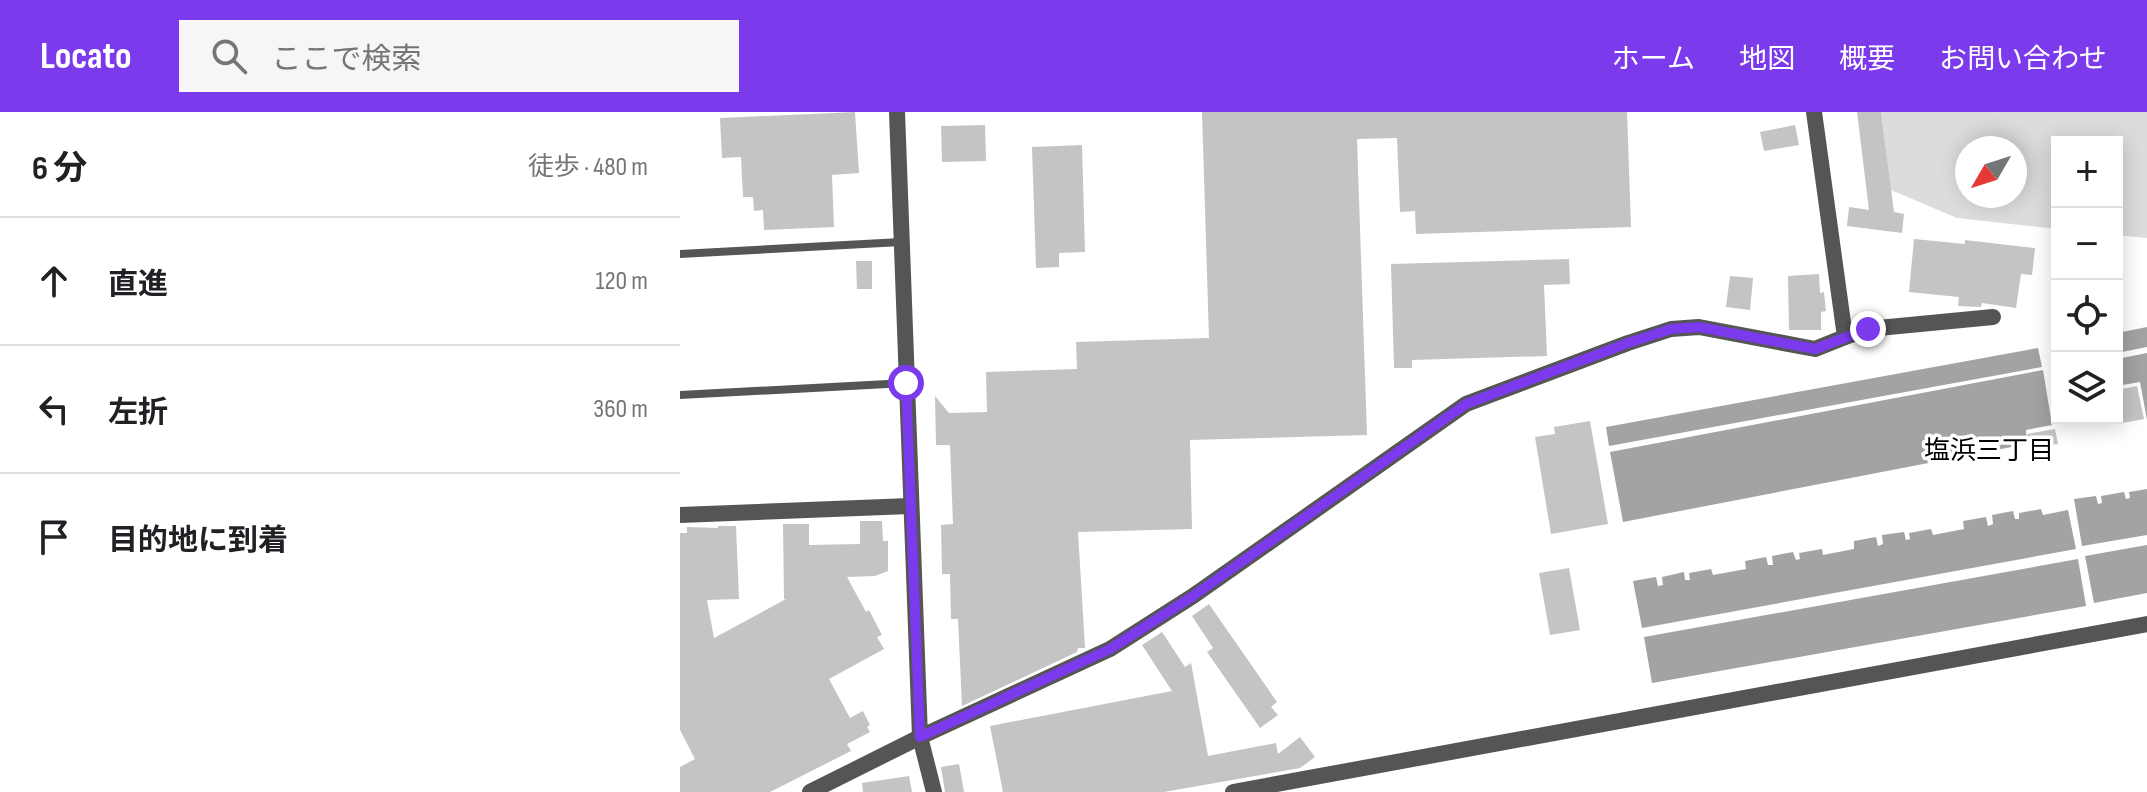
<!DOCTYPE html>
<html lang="ja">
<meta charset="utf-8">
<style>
:root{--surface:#fff;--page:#f6f6f6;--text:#202124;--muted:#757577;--line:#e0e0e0;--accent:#7c3aed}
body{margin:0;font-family:"Sofia Sans Condensed","Noto Sans JP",sans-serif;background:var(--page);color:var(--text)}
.controls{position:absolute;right:24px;top:24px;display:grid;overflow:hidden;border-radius:0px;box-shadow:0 4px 20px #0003}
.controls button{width:72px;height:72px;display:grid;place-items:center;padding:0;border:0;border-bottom:2px solid var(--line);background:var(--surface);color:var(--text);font:40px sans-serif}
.compass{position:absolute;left:1275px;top:24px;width:72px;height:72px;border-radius:50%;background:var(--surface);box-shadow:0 4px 20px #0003;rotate:231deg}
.stop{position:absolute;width:24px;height:24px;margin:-18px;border:6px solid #7c3aed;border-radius:50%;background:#fff}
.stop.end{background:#7c3aed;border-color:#fff;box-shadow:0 2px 8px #0008}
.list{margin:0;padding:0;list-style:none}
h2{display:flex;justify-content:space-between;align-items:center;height:104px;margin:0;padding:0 32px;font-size:34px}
h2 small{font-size:26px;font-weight:400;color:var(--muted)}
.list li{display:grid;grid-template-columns:52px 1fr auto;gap:24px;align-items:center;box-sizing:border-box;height:128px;padding:0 32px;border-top:2px solid var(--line)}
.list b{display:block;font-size:30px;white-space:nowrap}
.list em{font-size:26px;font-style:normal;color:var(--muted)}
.icon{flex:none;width:44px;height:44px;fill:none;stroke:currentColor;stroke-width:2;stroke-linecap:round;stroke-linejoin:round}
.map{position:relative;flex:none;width:1467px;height:680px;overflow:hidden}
header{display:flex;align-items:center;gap:48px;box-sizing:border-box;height:112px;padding:0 40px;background:var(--accent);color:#fff}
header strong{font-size:38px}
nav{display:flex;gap:44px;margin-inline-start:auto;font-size:28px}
.search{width:560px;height:72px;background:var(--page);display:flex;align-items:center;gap:20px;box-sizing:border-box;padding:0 28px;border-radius:0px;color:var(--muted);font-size:30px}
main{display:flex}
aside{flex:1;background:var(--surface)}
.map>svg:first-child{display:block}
</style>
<header>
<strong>Locato</strong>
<div class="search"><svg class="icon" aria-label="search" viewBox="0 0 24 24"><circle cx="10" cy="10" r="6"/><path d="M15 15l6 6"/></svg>ここで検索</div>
<nav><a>ホーム</a><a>地図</a><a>概要</a><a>お問い合わせ</a></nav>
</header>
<main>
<aside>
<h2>6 分<small>徒歩 · 480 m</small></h2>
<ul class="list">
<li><svg class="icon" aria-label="ahead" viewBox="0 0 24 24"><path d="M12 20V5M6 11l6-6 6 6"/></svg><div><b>直進</b></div><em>120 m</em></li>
<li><svg class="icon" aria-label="left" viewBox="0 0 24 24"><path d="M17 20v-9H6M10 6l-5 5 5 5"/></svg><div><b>左折</b></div><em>360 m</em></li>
<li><svg class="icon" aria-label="arrive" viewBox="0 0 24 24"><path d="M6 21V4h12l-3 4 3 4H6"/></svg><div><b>目的地に到着</b></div></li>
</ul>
</aside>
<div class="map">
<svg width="1467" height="680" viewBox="0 0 1467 680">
<rect width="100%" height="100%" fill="#fff"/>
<!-- green -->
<path fill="#dcdcdc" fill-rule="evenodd" d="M1201 0H1467V126L1437 123V30H1377V117L1277 106 1211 78ZM1287 36H1335V84H1287Z"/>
<!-- water -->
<g fill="#a3a3a3">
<path d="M1467 215V235L1437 241V221Z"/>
<path d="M1358 236 1362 255 929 334 926 315Z"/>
<path d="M1467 241V308L1460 270 1437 274V247Z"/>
<path d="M1363 258 1372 313 1346 318 1347 332 943 410 930 340Z"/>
<path d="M1467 377V423L1402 434 1394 387 1416 384 1418 392 1422 391 1421 384 1444 380 1446 387 1450 386 1449 380Z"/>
<path d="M1361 397 1363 403 1388 398 1396 437 962 516 953 469 976 465 978 474 983 473 982 465 1004 460 1005 468H1010L1009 461 1031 457 1033 463 1066 457 1065 449 1086 445 1088 453H1093L1092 444 1113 440 1116 448 1120 447 1119 441 1142 437 1143 443 1174 437V429L1196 425 1198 434 1203 432 1202 423 1224 420 1226 428 1230 427 1229 421 1251 417 1253 423 1284 417 1283 409 1306 405 1308 414 1313 412 1312 403 1333 399 1335 407H1339V401Z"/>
<path d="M1467 433V481L1414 491 1405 444Z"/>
<path d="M1398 447 1406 494 972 571 964 525Z"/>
</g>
<!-- building -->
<g fill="#c4c4c4">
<path d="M175 0 179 61 152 63 154 115 84 118 83 98 74 99 73 85H63L61 45 42 46 40 6Z"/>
<path d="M522 0H947L951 115 736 122 735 99 720 100 717 26 677 27 687 323 510 328 512 417 398 420 405 536H398L397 540 282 594 278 507H271L270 462H262L261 413 273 412 270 333H256L255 284 269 301 307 300 306 260 397 257 396 230 529 226Z"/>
<path d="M1177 0H1201L1214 100 1224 102 1222 121 1167 114 1169 95 1189 98Z"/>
<path d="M305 13 306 49 262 50 261 14Z"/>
<path d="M1115 13 1119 33 1084 39 1080 20Z"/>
<path d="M402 33 405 140 379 141V155L356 156 352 35Z"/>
<path d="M1234 127 1285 132V128L1355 136 1352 163 1341 162 1336 196 1302 191 1301 195 1278 194 1279 185 1229 180Z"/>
<path d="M889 147 890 172 864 173 867 244 732 248V256H714L711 152Z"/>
<path d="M176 149H192V177H177Z"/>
<path d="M1139 162 1140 181 1144 180 1146 199 1141 200V218H1109L1108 164Z"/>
<path d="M1050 164 1073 166 1070 198 1046 195Z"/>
<path d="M1457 274 1464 307 1437 312V278Z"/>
<path d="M910 309 928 412 871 422 855 325 875 322 874 315Z"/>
<path d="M1375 317 1378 332 1349 336 1347 322Z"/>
<path d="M180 409H202L203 429H208V459L195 464 167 465 186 500 189 498 202 523 197 525 204 537 149 567 170 606 183 599 190 613 187 615 190 620 167 632 171 639 90 680H0V655L15 647 0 618V421H7V415L38 416V414H56L59 487 27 488 34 526 106 487H104L103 412H129V433L180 432Z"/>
<path d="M889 456 900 518 870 523 859 461Z"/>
<path d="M529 492 597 590 591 595 598 603 580 616 527 540 533 536 512 504Z"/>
<path d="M482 520 505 555 511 551 528 644 596 631 598 642 620 625 635 645 620 656 484 680H323L310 614 492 579 462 533Z"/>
<path d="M279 652 284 680H265L261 655Z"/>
<path d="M229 664 232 680H183L182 671Z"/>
</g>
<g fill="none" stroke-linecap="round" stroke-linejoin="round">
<!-- lane -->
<g stroke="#555" stroke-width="8">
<path d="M0 142 221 130"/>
<path d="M0 283 226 271"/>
</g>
<!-- street -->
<g stroke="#555" stroke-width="16">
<path d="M217 0 240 625 254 680"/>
<path d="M1165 225 1188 217 1313 205"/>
<path d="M0 403 230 394"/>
<path d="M130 680 240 625 430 537 513 484 786 292 948 231 991 217 1019 215 1135 237 1165 225 1134 0"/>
<path d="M553 680 1467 512"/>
</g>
</g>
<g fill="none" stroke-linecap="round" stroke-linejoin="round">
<!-- route -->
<path stroke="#7c3aed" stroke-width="10" d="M226 271 240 625 430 537 513 484 786 292 948 231 991 217 1019 215 1135 237 1188 217"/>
</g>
<g text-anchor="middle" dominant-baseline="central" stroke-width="7" stroke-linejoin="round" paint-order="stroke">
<!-- neighbourhood labels -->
<g font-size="26" fill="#000" stroke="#fff">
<text x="1309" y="339">塩浜三丁目</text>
</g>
</g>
</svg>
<div class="controls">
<button>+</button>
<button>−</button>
<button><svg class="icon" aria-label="locate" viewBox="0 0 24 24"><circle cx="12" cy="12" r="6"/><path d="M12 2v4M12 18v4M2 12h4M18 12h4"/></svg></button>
<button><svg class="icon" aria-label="layers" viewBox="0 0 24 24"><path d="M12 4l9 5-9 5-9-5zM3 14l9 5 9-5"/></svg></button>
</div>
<svg class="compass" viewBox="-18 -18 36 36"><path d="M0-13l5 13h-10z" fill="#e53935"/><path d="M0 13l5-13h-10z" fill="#757577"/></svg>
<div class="stop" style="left:226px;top:271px"></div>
<div class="stop end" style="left:1188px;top:217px"></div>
</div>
</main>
